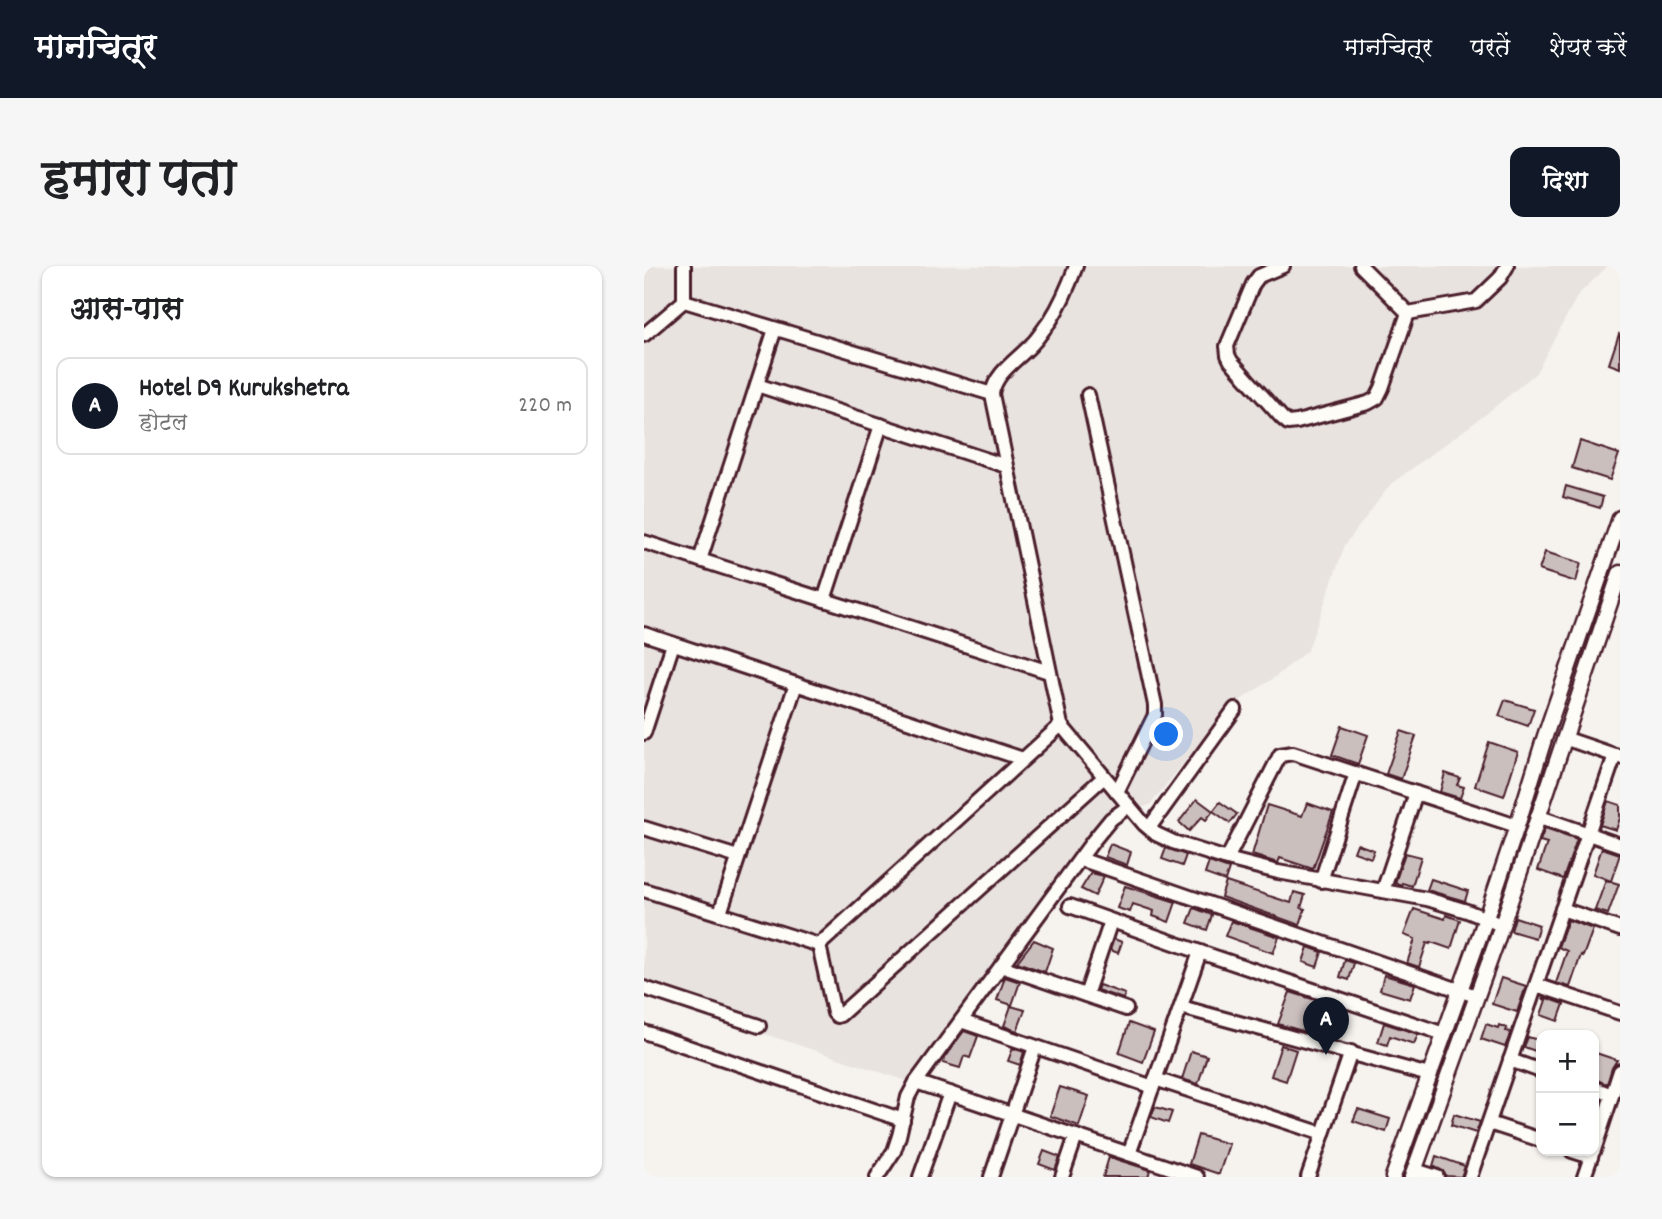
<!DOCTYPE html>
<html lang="hi">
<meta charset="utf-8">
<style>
:root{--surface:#fff;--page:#f6f6f6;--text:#202124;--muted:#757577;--line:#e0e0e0;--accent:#111827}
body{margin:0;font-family:Dekko,"Playpen Sans Deva",sans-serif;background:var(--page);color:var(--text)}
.controls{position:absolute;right:21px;bottom:21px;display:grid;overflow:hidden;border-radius:14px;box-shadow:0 2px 5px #0004}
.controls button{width:63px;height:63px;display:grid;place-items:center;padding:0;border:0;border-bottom:2px solid var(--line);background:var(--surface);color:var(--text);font:35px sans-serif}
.you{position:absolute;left:523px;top:469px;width:24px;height:24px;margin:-18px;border:5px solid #fff;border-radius:50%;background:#1a73e8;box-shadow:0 0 0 10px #1a73e833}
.badge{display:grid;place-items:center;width:46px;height:46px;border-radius:50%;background:var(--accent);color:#fff;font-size:23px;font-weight:700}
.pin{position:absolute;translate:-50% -58px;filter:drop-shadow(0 2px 4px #0008)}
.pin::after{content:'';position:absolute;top:37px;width:24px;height:21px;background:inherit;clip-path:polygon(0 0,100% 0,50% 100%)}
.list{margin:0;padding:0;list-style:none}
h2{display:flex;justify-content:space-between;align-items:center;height:91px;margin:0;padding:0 28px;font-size:30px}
h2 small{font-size:23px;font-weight:400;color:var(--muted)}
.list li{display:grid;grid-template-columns:46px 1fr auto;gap:21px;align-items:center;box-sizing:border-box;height:98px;margin:0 14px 14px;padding:0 14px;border:2px solid var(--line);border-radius:14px}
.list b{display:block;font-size:26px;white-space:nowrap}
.list p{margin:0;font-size:23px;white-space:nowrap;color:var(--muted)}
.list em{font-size:23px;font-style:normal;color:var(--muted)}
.map{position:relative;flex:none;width:976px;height:911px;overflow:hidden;border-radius:14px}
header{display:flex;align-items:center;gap:42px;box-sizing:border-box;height:98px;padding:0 35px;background:var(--accent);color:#fff}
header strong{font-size:33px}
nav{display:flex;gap:38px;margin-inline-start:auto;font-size:24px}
.intro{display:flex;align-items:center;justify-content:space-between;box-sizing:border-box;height:168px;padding:0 42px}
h1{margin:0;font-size:49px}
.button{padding:18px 32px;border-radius:14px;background:var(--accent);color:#fff;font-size:24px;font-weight:700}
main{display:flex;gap:42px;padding:0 42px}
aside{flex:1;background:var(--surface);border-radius:14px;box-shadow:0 2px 5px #0004}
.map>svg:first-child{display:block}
</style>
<header>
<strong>मानचित्र</strong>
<nav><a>मानचित्र</a><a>परतें</a><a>शेयर करें</a></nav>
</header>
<div class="intro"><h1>हमारा पता</h1><a class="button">दिशा</a></div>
<main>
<aside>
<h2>आस-पास<small></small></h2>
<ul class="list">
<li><span class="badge">A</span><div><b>Hotel D9 Kurukshetra</b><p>होटल</p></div><em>220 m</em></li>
</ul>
</aside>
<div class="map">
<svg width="976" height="911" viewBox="0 0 976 911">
<rect width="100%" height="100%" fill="#f6f3ef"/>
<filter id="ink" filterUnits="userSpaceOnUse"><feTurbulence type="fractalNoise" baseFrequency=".0143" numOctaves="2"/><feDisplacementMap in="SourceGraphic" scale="14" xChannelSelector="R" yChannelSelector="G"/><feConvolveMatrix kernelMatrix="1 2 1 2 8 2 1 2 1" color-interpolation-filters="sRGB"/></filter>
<g filter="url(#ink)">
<!-- built -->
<path fill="#e9e3e0" d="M0 0H964L934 29 892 107 841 149 747 218 701 279 664 384 630 412 583 443 506 539 453 555 263 815 0 728Z"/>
<!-- building -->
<g fill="#cbbfbe" stroke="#4a1f2b" stroke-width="2">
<path d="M975 68 976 69V102L965 98Z"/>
<path d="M936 175 975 188 966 214 928 202Z"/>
<path d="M922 220 959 231 956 242 919 231Z"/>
<path d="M901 286 937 297 932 316 895 304Z"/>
<path d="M861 434 890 443 884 460 855 450Z"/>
<path d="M698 460 724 469 714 498 688 489Z"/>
<path d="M757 465 772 470 757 513 742 508Z"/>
<path d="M845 476 874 486 860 530 831 520Z"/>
<path d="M801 507 816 512 813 519 820 521 816 532 796 526Z"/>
<path d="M553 533 569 545 562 554 558 551 545 565 535 556Z"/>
<path d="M964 535 976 539V552L972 564 956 559Z"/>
<path d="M576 536 593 548 586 557 569 545Z"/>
<path d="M663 537 689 546 669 603 636 592 634 597 608 589 623 539 658 550Z"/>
<path d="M901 562 933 573 919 613 894 604 903 577 896 575Z"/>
<path d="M466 578 487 586 483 599 461 591Z"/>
<path d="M713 578 730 584 727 592 710 586Z"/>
<path d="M522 582 542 589 538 600 518 593Z"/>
<path d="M958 582 976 588 967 615 949 608Z"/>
<path d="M761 587 777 591 768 620 758 617 757 619 751 617Z"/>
<path d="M565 596 585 603 581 615 561 608Z"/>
<path d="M447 607 460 610 451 630 437 623Z"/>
<path d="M787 613 824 625 821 635 783 624Z"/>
<path d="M962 614 975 618 964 648 951 644Z"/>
<path d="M582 616 647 637 650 626 661 629 657 642 661 643 656 659 577 631Z"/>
<path d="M481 620 532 636 525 656 509 650 510 645 489 638 486 646 473 642Z"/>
<path d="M550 642 568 649 563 664 544 657Z"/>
<path d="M770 643 801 653 802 649 816 654 807 683 787 676 786 678 783 677 775 701 763 697 771 673 760 669Z"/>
<path d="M871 651 895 659 891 672 867 665Z"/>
<path d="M924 654 949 663 939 690 937 689 926 721 912 717 923 685 914 681Z"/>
<path d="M587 655 635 671 629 687 581 670Z"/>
<path d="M470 673 478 676 474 687 466 684Z"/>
<path d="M390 674 409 682 401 706 373 696Z"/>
<path d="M664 681 678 686 673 701 659 696Z"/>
<path d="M701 694 710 697 705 714 696 711Z"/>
<path d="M740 709 771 718 766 733 736 724Z"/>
<path d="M361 711 376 716 368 739 353 734Z"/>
<path d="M857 712 882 720 873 746 848 738Z"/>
<path d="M455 719 481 728 479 733 453 724Z"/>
<path d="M646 726 678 736 672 752 682 756 676 770 634 758Z"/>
<path d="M900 731 920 738 914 755 897 749 902 734 899 733Z"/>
<path d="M367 740 381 744 373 765 360 760Z"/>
<path d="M485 757 510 766 499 796 475 787Z"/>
<path d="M740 757 774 768 770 778 746 770 743 779 734 776Z"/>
<path d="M842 758 854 762 855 759 863 762 862 765 867 766 861 781 837 773Z"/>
<path d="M320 765 334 770 326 792 320 790 316 802 299 797 300 792Z"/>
<path d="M884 771 897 775V787L880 781Z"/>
<path d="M637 779 652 784 642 815 627 810Z"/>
<path d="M369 782 380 786 376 799 364 795Z"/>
<path d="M547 785 563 790 554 818 538 813Z"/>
<path d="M952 787 973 794 968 802 963 818 950 813V793Z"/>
<path d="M416 821 445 830 435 860 406 850Z"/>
<path d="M511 841 528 846 524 857 507 851Z"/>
<path d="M714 843 746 853 742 866 709 855Z"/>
<path d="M810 848 836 856 832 867 807 859Z"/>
<path d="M554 869 585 878 575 908 545 898Z"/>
<path d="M400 885 416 891 411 904 395 898Z"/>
<path d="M792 890 821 900 817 911 802 910 799 905 789 900Z"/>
<path d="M465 891 506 904 504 911H459Z"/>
</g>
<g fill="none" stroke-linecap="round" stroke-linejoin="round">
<defs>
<g id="minor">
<path d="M432 0C425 19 417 38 406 55 400 62 395 71 389 77 375 93 351 106 348 128L417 459 500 558 512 568 529 576 583 593 634 606 783 633 823 645 857 659"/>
<path d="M639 0 615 10 609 18 583 80 584 89 587 95 638 152 644 157 653 156 724 137 733 132 738 122 764 47 717 0"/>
<path d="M40 35V0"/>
<path d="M764 47 832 35 856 12 863 0"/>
<path d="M0 69 40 35 348 128"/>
<path d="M113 119 362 200"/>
<path d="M444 129 511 439V449L473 526"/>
<path d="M0 276 405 406"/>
<path d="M56 294 131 63"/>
<path d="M180 334 237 159"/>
<path d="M0 368 379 493"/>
<path d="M0 467 29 378"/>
<path d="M920 472 976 491"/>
<path d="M893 550 976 579"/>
<path d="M0 562 94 591"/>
<path d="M505 562 591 443"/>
<path d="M436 593 832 730"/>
<path d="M583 593 636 489 649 487 873 560"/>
<path d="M677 615 712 507"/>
<path d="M0 624 175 679 417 459"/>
<path d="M739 625 772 527"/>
<path d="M426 640 556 686 800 768"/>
<path d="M918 643 976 663"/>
<path d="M76 647 152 418"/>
<path d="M175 679 190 747 193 750 196 749 460 511"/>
<path d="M357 700 482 743"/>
<path d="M892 719 976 747"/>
<path d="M0 722 115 760"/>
<path d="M442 729 467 655"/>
<path d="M537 741 785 809"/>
<path d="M317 755 509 821"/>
<path d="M0 766 259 854"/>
<path d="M866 794 897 805"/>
<path d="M511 813 679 868"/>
<path d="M272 816 553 911"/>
<path d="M950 822 968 829"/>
<path d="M845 857 897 874"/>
<path d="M950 884 976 805"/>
<path d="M928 885 947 891"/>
<path d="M485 888 556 686"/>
<path d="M771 904 793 911"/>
<path d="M233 911 250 885 255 870 264 831 272 816 449 575 467 553 485 540"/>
<path d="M276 911 306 827"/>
<path d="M347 911 391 781"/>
<path d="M418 911 432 870"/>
<path d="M664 911 707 786"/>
<path d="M826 911 971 489"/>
<path d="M940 911 949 885"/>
</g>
<g id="major">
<path d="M749 911 842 652 873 560 901 470 976 252"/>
<path d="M768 911 852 677 976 307"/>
</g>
</defs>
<!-- minor casing -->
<use href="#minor" stroke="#4a1f2b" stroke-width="18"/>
<!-- major casing -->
<use href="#major" stroke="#4a1f2b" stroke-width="19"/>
<!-- minor -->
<use href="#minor" stroke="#fdfcf7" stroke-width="12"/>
<!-- major -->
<use href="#major" stroke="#fdfcf7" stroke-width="14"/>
</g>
</g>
</svg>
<div class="controls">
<button>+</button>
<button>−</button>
</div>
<div class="you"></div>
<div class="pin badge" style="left:682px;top:789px">A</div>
</div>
</main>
